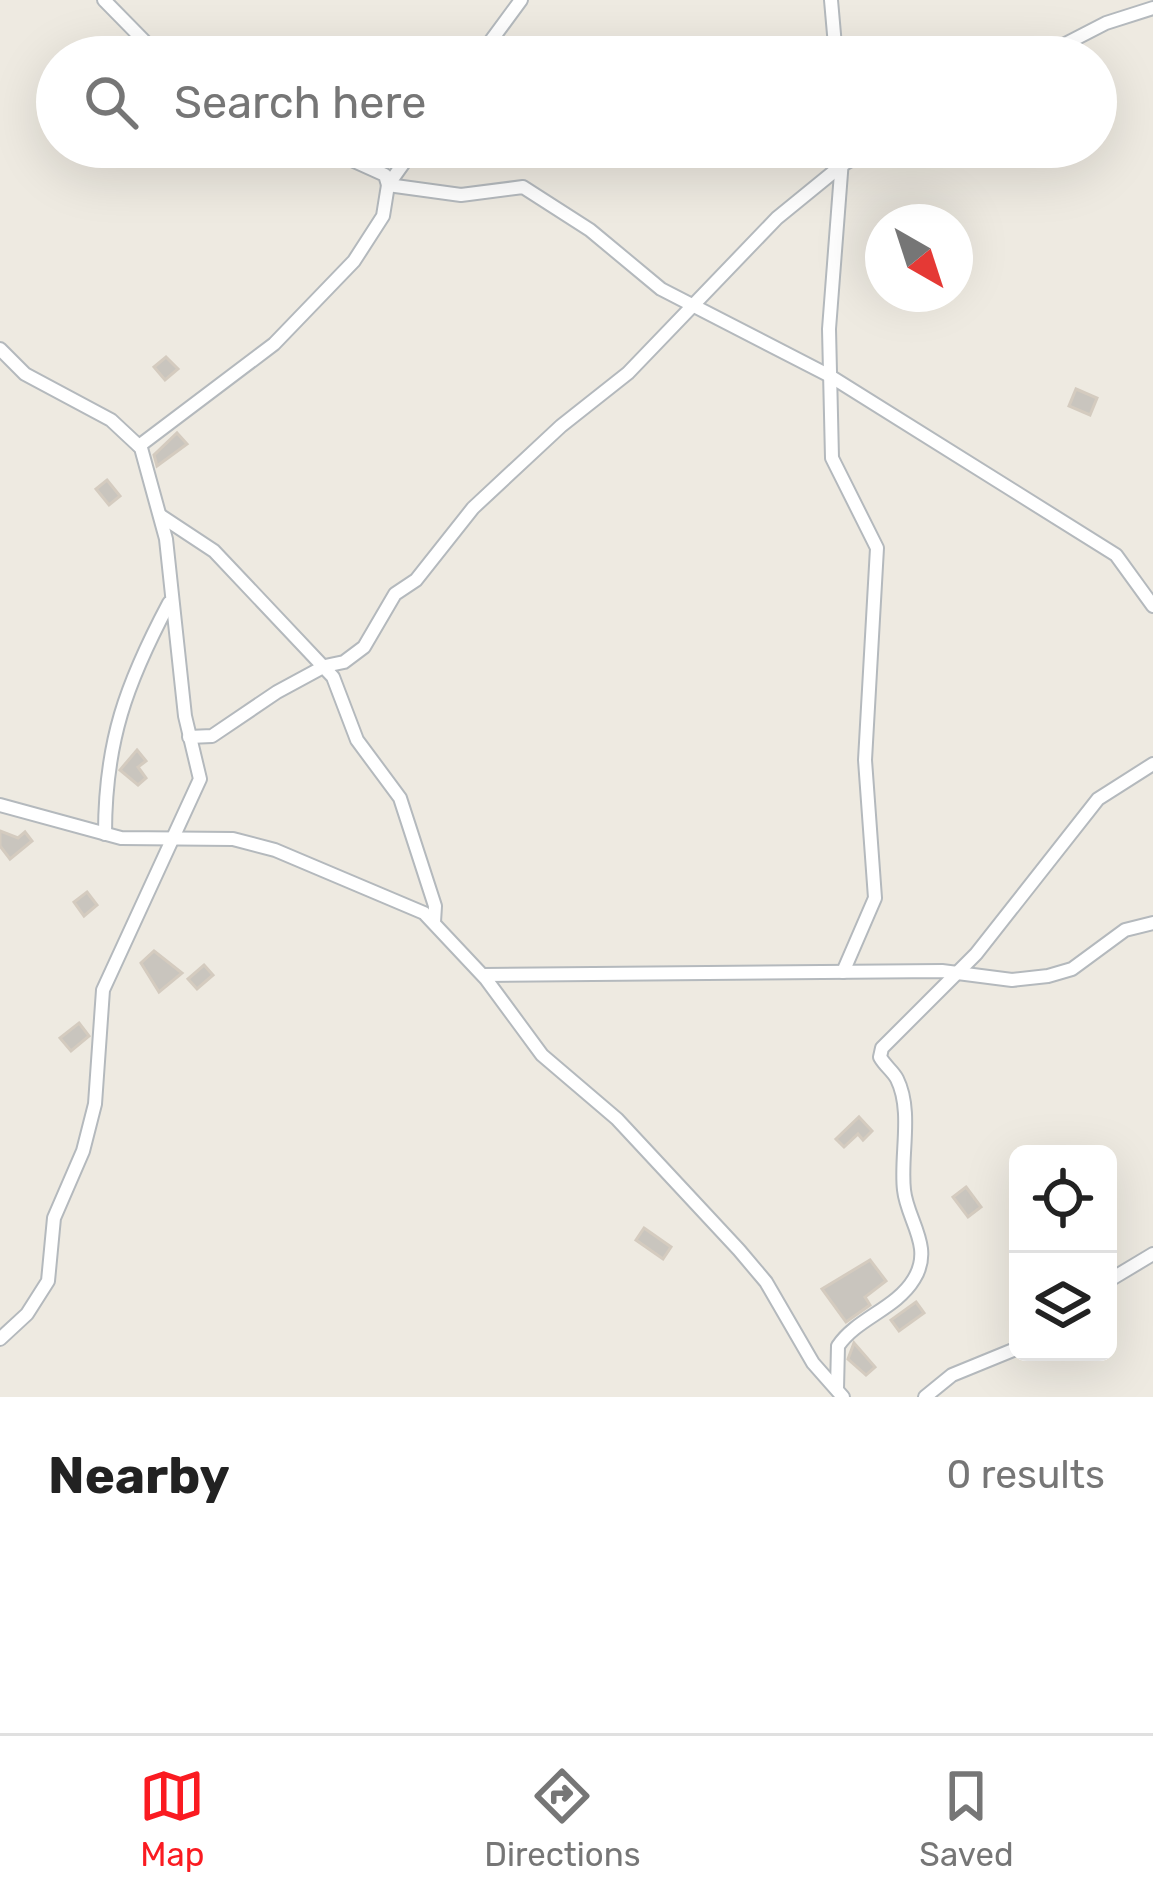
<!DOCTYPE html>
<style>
:root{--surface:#fff;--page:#f2f2f2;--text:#222;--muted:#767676;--line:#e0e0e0;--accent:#fa1b21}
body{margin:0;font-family:Rubik,sans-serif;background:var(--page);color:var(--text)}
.controls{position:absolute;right:36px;bottom:36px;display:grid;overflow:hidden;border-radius:18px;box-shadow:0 12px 48px #0002}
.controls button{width:108px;height:108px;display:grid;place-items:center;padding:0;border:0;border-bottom:3px solid var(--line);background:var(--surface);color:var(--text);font:60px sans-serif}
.compass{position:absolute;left:865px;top:204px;width:108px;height:108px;border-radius:50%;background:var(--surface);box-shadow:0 12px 48px #0002;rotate:141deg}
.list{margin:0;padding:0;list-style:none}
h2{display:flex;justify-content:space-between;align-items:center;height:156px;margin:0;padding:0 48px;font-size:51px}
h2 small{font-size:39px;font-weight:400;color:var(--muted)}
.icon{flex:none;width:66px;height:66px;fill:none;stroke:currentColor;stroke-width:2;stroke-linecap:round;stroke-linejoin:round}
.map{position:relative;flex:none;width:1153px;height:1397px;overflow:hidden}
.search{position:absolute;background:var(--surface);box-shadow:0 12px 48px #0002;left:36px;right:36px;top:36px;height:132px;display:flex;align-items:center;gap:30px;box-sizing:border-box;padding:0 42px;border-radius:66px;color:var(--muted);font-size:45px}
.sheet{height:336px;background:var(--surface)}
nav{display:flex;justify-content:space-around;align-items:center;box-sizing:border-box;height:168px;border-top:3px solid var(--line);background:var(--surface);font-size:33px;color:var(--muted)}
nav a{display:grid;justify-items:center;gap:6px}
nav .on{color:var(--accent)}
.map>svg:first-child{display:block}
</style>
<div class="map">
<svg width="1153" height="1397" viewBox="0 0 1153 1397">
<rect width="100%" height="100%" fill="#eeeae1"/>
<!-- building -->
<g fill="#c9c5be" stroke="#d4cbbf" stroke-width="3">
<path d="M166 357 178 369 165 380 154 367Z"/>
<path d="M1076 389 1097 398 1090 415 1069 406Z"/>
<path d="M177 433 187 444 157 466 154 455Z"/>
<path d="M107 480 120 496 109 505 96 489Z"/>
<path d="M137 750 146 761 138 767 146 778 138 785 120 770Z"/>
<path d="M0 831 18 838 25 832 32 841 10 859 0 846Z"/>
<path d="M87 892 97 905 84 916 74 902Z"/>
<path d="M154 951 182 973 159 992 141 963Z"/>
<path d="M204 965 213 975 197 989 188 979Z"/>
<path d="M79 1023 89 1036 71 1051 60 1038Z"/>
<path d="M859 1117 872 1131 863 1140 858 1134 844 1147 836 1139Z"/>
<path d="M966 1187 981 1207 968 1217 953 1197Z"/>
<path d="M644 1228 671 1247 663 1259 636 1240Z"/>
<path d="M870 1260 886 1281 865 1297 870 1305 846 1322 822 1289Z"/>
<path d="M916 1302 924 1313 899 1331 891 1320Z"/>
<path d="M854 1343 875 1367 866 1375 848 1359Z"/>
</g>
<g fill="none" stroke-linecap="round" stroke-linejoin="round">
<defs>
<g id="minor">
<path d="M104 0 160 57"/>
<path d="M831 0 836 57"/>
<path d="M479 57 521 0"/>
<path d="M1040 57 1106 23 1153 8"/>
<path d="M323 147 385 175 388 185 461 195 523 187 590 230 661 289 830 376 1116 555 1153 606"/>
<path d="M0 349 25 374 111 420 141 448 166 539 185 716 200 779 103 990 95 1104 83 1151 54 1218 48 1281 27 1314 0 1339"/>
<path d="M139 446 274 344 354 261 383 216 388 185 415 147"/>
<path d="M161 516 214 551 333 677 357 740 400 798 435 906 434 922"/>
<path d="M189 737 212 736 277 692 325 666 344 662 364 647 395 594 416 580 473 508 561 426 628 373 777 218 842 165 874 147"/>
<path d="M0 805 121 838 233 839 275 850 424 913 486 979 542 1055 617 1119 739 1250 766 1282 813 1363 843 1397"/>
<path d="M105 834C105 742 126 684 169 603"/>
<path d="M843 972 875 898 865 760 877 548 832 458 829 329 843 147"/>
<path d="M483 975 942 971 1012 980 1048 976 1072 969 1125 930 1153 923"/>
<path d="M1108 1281 1153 1254"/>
<path d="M837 1389 838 1346C857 1318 896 1309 914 1279 934 1247 907 1220 904 1190 900 1156 913 1111 897 1079 893 1071 885 1066 880 1057L882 1048 976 954 1098 799 1153 764"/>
<path d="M925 1397 952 1375 1018 1348"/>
</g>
</defs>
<!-- minor casing -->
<use href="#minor" stroke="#b4b9bd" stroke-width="16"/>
<!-- minor -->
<use href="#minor" stroke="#fff" stroke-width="12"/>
</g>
</svg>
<div class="controls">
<button><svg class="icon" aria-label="locate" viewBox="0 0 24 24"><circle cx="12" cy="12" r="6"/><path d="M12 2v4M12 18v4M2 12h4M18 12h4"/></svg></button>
<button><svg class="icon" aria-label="layers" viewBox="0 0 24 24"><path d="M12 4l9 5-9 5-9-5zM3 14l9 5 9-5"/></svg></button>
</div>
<svg class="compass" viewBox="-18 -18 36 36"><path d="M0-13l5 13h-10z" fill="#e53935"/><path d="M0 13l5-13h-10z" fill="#767676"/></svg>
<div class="search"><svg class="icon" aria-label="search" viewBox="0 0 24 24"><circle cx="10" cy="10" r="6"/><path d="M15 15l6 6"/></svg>Search here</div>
</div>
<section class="sheet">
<h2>Nearby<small>0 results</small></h2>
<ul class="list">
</ul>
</section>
<nav>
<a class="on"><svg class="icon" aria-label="map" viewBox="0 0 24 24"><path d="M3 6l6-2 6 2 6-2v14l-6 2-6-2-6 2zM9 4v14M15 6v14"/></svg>Map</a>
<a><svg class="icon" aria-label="directions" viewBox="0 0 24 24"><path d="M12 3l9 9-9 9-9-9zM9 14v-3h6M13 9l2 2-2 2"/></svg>Directions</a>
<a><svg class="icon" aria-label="saved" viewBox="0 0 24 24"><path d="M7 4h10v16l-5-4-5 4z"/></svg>Saved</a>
</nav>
